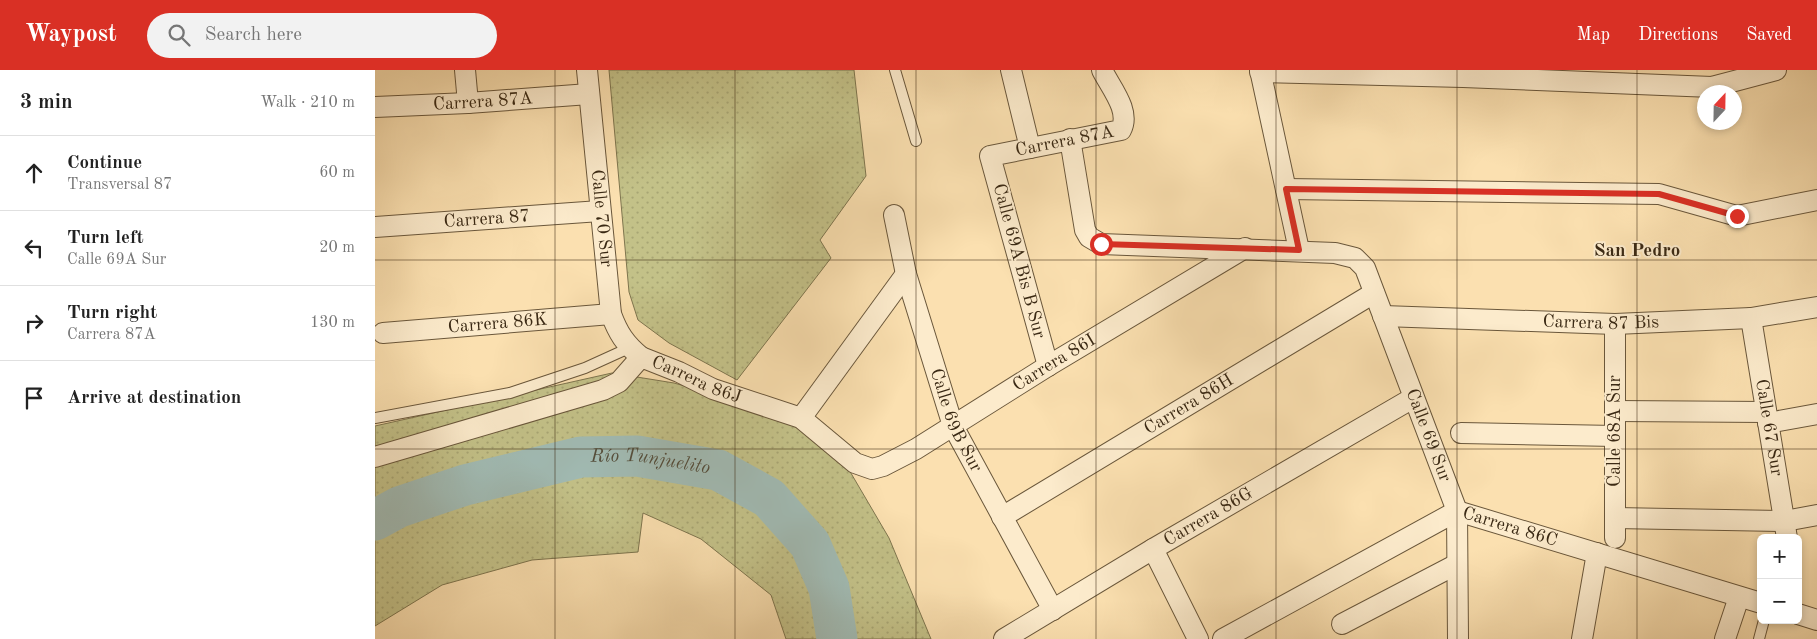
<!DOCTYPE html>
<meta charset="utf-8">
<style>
:root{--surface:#fff;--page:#f2f2f2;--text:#222;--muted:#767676;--line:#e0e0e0;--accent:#d93025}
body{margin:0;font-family:"Old Standard TT",serif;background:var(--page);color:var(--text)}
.controls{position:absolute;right:15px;bottom:15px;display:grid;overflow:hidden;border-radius:8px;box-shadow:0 2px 8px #0003}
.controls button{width:45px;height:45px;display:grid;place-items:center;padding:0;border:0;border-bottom:1px solid var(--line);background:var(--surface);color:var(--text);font:25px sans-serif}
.compass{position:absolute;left:1322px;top:15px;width:45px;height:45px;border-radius:50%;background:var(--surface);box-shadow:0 2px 8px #0003;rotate:22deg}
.stop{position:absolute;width:15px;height:15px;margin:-11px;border:4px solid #d93025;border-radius:50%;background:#fff}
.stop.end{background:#d93025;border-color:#fff;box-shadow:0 1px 5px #0008}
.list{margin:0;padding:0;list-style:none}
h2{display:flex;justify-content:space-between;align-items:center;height:65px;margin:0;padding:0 20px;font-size:21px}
h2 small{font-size:16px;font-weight:400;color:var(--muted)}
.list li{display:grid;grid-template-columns:32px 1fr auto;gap:15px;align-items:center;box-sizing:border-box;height:75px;padding:0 20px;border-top:1px solid var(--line)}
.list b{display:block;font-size:19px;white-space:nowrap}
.list p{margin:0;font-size:16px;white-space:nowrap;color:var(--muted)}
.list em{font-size:16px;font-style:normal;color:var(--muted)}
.icon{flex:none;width:28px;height:28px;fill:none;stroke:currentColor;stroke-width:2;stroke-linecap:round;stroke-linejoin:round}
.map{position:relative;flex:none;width:1442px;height:569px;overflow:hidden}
header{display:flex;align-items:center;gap:30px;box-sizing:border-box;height:70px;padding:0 25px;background:var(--accent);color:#fff}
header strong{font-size:24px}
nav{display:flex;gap:28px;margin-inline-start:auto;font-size:18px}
.search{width:350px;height:45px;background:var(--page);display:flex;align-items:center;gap:12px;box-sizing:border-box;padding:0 18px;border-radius:28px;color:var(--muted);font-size:19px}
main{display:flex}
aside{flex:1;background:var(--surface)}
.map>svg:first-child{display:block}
</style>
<header>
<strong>Waypost</strong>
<div class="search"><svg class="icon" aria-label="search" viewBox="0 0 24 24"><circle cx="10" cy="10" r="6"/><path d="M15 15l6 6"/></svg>Search here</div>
<nav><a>Map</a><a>Directions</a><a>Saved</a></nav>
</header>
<main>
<aside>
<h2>3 min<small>Walk · 210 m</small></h2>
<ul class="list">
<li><svg class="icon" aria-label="ahead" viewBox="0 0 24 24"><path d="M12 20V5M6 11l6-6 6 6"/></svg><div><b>Continue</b><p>Transversal 87</p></div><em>60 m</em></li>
<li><svg class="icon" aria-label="left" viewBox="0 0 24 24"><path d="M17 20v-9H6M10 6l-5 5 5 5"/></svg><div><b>Turn left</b><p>Calle 69A Sur</p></div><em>20 m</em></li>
<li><svg class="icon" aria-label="right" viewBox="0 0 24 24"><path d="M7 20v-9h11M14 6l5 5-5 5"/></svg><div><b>Turn right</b><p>Carrera 87A</p></div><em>130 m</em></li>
<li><svg class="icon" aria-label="arrive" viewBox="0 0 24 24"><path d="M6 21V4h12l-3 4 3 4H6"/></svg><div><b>Arrive at destination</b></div></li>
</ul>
</aside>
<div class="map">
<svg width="1442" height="569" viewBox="0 0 1442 569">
<defs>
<pattern id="grass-dots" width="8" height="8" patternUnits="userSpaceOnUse" patternTransform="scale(1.25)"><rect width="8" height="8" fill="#c3c188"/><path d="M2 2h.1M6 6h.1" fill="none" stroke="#a8a674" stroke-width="1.8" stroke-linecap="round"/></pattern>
</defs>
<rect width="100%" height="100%" fill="#fbe0b0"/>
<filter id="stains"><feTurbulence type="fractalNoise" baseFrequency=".004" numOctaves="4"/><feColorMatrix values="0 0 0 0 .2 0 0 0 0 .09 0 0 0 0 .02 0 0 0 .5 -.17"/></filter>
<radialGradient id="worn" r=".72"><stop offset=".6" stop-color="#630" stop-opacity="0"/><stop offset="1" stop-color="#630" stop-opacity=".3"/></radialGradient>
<!-- grass -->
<g fill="url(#grass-dots)" stroke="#7e754e">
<path d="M234 0H479L491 106 445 170 456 188 362 310 294 273 263 250 254 222Z"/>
<path d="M237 303 299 313 338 324 418 354 470 393 514 468 556 569H411L396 525 326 469 268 443 263 482 157 490 67 515 0 556V356Z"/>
</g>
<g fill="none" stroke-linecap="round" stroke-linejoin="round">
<!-- river -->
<path stroke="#a1bbb4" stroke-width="41" id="s1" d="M0 450 24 437 90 415 206 387 262 386 343 400 394 428 435 474 454 518 462 569"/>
<defs>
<g id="service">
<path d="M520 0 541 71"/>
<path d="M0 348 135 323 210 298 254 278"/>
<path d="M1384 569 1389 550"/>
</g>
<g id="minor">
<path d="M90 0 93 33"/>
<path id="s2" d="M212 0 236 244C243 263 250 274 266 287"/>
<path d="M636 0 655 78"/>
<path d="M885 0 924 180"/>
<path d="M885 2 1088 7 1337 17 1401 0"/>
<path id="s3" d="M0 37 93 33 214 24"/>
<path id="s4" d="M695 69 710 160 714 167 726 174 960 183 980 188 990 198 1082 441 1083 569"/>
<path d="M911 119 1284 124 1362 146 1442 130"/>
<path id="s5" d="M519 145 531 204 578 356 678 540"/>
<path id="s6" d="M0 157 225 141"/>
<path id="s7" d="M1008 246 1240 254 1376 248 1442 237"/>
<path id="s8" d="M1376 248 1412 468"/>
<path d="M1240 254V468"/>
<path id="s9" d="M8 263 236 244"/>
<path id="s10" d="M673 296 615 86 746 60C756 41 736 18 727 0"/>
<path d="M1240 341 1391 342"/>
<path d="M426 348 531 204"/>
<path d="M1393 353 1442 344"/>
<path d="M1086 363 1240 366"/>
<path id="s11" d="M0 387 228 320 244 312 266 287 304 302 338 319 426 348 480 393 497 399 508 396 541 379 673 296 870 178"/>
<path id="s12" d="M627 447 999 223"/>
<path d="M1240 448 1410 451 1442 445"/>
<path d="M778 479 823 569"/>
<path d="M1423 544 1442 550"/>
<path d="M967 554 1082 494"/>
<path id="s13" d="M629 569 778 479 1038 328"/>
<path id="s14" d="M848 569 1082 441 1386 533"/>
<path d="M1207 569 1222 483"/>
<path d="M1350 569 1364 527"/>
</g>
</defs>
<!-- service casing -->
<use href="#service" stroke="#6a573b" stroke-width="12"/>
<!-- minor casing -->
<use href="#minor" stroke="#6a573b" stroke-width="22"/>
<!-- service -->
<use href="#service" stroke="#fcebcc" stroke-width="10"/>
<!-- minor -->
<use href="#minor" stroke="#fcebcc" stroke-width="20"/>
</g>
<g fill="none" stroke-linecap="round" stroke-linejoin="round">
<!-- route -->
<path stroke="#d93025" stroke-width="6" d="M726 174 924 180 911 119 1284 124 1362 146"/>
</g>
<!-- grid -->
<path fill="none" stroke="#3a2914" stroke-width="1" stroke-opacity="0.55" d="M180 0V569M360 0V569M541 0V569M721 0V569M901 0V569M1082 0V569M1262 0V569M0 190H1442M0 379H1442"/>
<g text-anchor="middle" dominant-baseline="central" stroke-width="4" stroke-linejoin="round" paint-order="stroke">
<!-- street labels -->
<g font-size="18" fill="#3a2914" stroke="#fcebcc">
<text stroke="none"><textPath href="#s3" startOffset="108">Carrera 87A</textPath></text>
<text stroke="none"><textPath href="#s10" startOffset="294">Carrera 87A</textPath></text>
<text stroke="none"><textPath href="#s2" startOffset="149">Calle 70 Sur</textPath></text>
<text stroke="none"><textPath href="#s6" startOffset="112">Carrera 87</textPath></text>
<text transform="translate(644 191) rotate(75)">Calle 69A Bis B Sur</text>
<text stroke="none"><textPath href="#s7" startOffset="218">Carrera 87 Bis</textPath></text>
<text stroke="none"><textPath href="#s9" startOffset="115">Carrera 86K</textPath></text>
<text stroke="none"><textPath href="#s11" startOffset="760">Carrera 86I</textPath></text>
<text stroke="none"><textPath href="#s11" startOffset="349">Carrera 86J</textPath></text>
<text stroke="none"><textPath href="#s12" startOffset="218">Carrera 86H</textPath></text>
<text stroke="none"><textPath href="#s5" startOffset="215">Calle 69B Sur</textPath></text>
<text stroke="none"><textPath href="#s8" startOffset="111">Calle 67 Sur</textPath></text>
<text transform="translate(1240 361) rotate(-90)">Calle 68A Sur</text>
<text stroke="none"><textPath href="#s4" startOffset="562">Calle 69 Sur</textPath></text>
<text stroke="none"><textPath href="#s13" startOffset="238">Carrera 86G</textPath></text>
<text stroke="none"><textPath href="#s14" startOffset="322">Carrera 86C</textPath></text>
</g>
<!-- neighbourhood labels -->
<g font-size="19" font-weight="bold" fill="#3a2914" stroke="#fcebcc">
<text x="1262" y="181">San Pedro</text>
</g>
<!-- water labels -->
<g font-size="19" font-style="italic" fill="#544e3c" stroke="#fcebcc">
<text stroke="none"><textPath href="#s1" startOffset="286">Río Tunjuelito</textPath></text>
</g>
</g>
<rect width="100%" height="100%" filter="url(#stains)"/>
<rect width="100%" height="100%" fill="url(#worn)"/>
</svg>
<div class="controls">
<button>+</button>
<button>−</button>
</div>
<svg class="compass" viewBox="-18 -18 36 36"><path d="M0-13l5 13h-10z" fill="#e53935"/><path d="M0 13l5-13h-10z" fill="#767676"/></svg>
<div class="stop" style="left:726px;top:174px"></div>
<div class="stop end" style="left:1362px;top:146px"></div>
</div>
</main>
